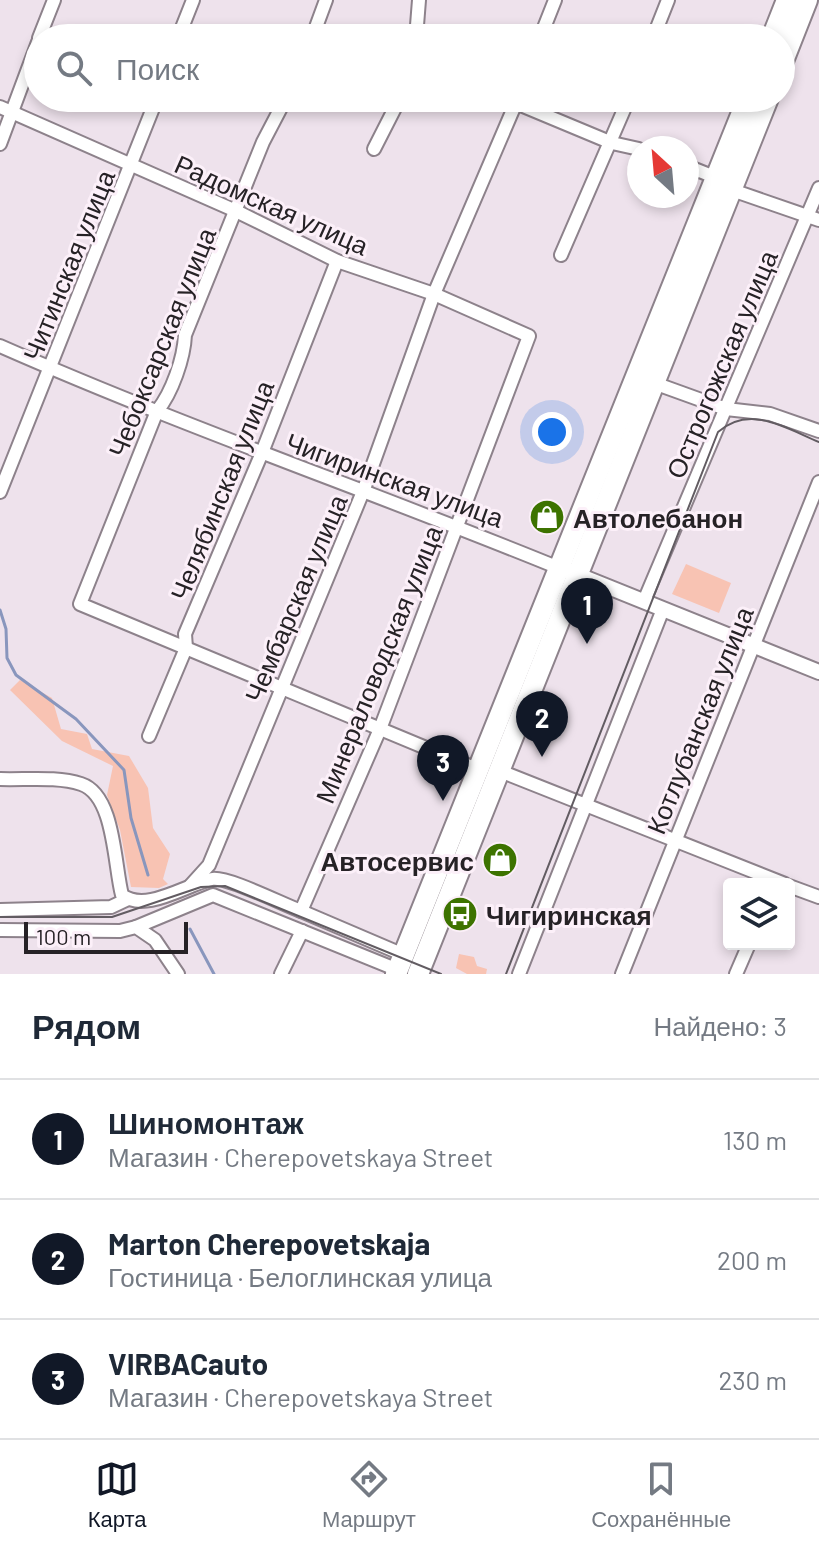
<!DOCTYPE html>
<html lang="ru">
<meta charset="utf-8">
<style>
:root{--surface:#fff;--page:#f6f6f7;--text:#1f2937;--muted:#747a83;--line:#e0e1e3;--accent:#111827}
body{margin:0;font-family:Barlow,sans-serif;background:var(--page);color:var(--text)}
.controls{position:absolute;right:24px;bottom:24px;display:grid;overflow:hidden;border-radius:8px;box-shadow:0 4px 12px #0003}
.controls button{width:72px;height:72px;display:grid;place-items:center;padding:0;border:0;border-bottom:2px solid var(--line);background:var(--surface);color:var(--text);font:40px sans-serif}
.compass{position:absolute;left:627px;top:136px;width:72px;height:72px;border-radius:50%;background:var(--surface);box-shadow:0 4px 12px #0003;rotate:334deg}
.scale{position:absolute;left:24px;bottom:20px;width:164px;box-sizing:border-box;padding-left:8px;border:4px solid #262226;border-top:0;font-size:22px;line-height:28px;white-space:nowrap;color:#262226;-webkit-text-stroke:6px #fcf0f9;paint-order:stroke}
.you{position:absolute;left:552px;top:432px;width:28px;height:28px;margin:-20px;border:6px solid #fff;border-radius:50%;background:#1a73e8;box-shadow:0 0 0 12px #1a73e833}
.badge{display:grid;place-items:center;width:52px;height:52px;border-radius:50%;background:var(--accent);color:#fff;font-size:26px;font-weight:700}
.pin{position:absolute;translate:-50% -66px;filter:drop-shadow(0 2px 4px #0008)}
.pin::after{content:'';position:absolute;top:42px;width:28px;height:24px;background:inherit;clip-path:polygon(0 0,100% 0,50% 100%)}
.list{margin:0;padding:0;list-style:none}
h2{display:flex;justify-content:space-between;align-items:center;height:104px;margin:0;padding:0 32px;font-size:34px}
h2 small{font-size:26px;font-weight:400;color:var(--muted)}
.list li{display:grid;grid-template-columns:52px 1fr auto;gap:24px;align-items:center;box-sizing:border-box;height:120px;padding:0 32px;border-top:2px solid var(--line)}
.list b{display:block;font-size:30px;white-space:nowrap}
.list p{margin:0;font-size:26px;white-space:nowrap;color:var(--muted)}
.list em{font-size:26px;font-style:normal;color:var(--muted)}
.icon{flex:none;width:44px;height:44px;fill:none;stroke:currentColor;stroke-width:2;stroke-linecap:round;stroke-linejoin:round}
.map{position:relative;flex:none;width:819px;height:974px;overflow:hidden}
.search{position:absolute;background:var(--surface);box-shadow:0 4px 12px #0003;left:24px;right:24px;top:24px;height:88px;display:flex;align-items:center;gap:20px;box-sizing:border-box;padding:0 28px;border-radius:44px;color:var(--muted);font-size:30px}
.sheet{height:464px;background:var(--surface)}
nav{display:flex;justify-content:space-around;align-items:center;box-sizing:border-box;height:112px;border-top:2px solid var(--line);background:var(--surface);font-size:22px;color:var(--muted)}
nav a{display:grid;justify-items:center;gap:4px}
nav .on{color:var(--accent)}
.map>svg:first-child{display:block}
</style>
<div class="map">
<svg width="819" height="974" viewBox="0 0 819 974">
<rect width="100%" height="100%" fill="#eee2ec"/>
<!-- green -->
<g fill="#f8c3b3">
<path d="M686 564 731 583 719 613 672 594Z"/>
<path d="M20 680 52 698 61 729 87 734 92 749 129 756 148 788 153 828 170 854 163 879 168 884 159 888 131 887 120 830 107 795 113 766 62 741 10 690Z"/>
<path d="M459 954 474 957 477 966 487 969 486 974H467L456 968Z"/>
</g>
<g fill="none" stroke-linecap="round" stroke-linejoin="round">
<!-- stream -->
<g stroke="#8996bd" stroke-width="3">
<path d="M0 610 6 629 7 658 16 675 76 719 124 770 131 818 148 875"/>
<path d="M190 929 214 974"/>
</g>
<defs>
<g id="minor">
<path d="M39 38 54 0"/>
<path d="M178 38 193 0"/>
<path d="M312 38 326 0"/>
<path d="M416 38 419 0"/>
<path d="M540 38 555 0"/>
<path d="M653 38 668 0"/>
<path d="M286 98 263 142 185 335C184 358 172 393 157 411L80 604 479 770"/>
<path d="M516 103 612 143 639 149"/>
<path d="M0 107 236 211 337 261 434 294 529 336 380 729 301 911 404 955"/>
<path d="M0 144 38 42"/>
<path d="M374 149 400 98"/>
<path d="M687 166 717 178"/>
<path d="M732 190 819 220"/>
<path d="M561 255 629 98"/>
<path d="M0 346C184 427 373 492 559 568"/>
<path d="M654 383 726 409 770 414 819 431"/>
<path d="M0 492 157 98"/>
<path d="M644 601 819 188"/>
<path d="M149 736 186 648 185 634 261 455 337 261"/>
<path d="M500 771 785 884"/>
<path d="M0 779C25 780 57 776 81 784 115 795 114 865 122 895 146 913 185 885 212 879 227 876 282 904 301 911"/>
<path d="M190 886 209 865 364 489 434 294 518 98"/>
<path d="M789 886 819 897"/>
<path d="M0 910 111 907 128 899"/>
<path d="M136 927 213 895 398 970"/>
<path d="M0 930 120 931 136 927 155 940 178 974"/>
<path d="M281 974 302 931"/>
<path d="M519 974 663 609"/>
<path d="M622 974 819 482"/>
<path d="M736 974 749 944"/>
</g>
<path id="tertiary" d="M571 572 819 672"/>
<g id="trunk">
<path d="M772 38 787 0"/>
<path d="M781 66 807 0"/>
<path d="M396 974 748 98"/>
<path d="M418 974 768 98"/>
</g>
</defs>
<!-- minor casing -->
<use href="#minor" stroke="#8d828b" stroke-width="16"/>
<!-- tertiary casing -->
<use href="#tertiary" stroke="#8d828b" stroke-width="18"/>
<!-- trunk casing -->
<use href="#trunk" stroke="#8d828b" stroke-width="24"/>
<!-- minor -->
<use href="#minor" stroke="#fff" stroke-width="12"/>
<!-- tertiary -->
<use href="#tertiary" stroke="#fff" stroke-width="14"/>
<!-- trunk -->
<use href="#trunk" stroke="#fff" stroke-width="20"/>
<!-- tram -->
<g stroke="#625c62" stroke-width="2">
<path d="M0 917H112L201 887 225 886 441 974"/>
<path d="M506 974 718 432C750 404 785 428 819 442"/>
</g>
</g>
<!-- icons -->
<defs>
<symbol id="shop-disc" viewBox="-11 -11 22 22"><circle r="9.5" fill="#3d7300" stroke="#fcf0f9"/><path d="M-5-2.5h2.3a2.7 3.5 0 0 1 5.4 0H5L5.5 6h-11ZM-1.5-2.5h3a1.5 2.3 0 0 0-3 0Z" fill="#fff"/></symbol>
<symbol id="bus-disc" viewBox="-11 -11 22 22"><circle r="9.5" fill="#3d7300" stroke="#fcf0f9"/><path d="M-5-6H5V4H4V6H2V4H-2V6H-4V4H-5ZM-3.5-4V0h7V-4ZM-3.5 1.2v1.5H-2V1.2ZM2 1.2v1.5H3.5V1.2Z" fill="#fff"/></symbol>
</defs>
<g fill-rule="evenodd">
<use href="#shop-disc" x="527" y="497" width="40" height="40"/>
<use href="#shop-disc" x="480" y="840" width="40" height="40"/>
<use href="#bus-disc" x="440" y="894" width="40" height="40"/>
</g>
<g text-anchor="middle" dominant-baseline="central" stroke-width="6" stroke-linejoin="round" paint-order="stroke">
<!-- street labels -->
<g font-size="26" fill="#262226" stroke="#fcf0f9">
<text transform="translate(272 204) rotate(24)">Радомская улица</text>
<text transform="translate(68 265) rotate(-68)">Читинская улица</text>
<text transform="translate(161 342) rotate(-68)">Чебоксарская улица</text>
<text transform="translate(721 364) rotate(-67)">Острогожская улица</text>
<text transform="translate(395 479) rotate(20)">Чигиринская улица</text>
<text transform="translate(221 490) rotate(-68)">Челябинская улица</text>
<text transform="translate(295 598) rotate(-67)">Чембарская улица</text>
<text transform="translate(378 664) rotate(-68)">Минераловодская улица</text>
<text transform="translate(699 720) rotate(-68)">Котлубанская улица</text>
</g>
<!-- poi labels -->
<g font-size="26" font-weight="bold" fill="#262226" stroke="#fcf0f9" text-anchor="start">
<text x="573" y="517">Автолебанон</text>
<text x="474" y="860" text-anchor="end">Автосервис</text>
<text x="486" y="914">Чигиринская</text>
</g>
</g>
</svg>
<div class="controls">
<button><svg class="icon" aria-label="layers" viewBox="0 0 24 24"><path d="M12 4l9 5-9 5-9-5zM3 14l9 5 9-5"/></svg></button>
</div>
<svg class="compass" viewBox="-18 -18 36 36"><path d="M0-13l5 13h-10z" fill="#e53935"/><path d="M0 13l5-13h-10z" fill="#747a83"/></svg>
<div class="scale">100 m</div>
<div class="you"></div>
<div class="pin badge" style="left:587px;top:644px">1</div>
<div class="pin badge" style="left:542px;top:757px">2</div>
<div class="pin badge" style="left:443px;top:801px">3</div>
<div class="search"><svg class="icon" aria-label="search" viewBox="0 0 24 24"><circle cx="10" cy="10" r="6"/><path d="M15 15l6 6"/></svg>Поиск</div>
</div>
<section class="sheet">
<h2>Рядом<small>Найдено: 3</small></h2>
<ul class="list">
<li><span class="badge">1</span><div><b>Шиномонтаж</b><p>Магазин · Cherepovetskaya Street</p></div><em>130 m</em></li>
<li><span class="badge">2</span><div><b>Marton Cherepovetskaja</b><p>Гостиница · Белоглинская улица</p></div><em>200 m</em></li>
<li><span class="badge">3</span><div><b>VIRBACauto</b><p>Магазин · Cherepovetskaya Street</p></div><em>230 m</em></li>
</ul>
</section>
<nav>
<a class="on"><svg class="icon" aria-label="map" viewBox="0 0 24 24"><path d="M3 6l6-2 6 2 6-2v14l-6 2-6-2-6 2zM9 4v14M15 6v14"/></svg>Карта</a>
<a><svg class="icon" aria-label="directions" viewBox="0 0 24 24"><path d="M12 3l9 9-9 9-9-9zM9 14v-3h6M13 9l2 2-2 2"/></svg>Маршрут</a>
<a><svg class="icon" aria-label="saved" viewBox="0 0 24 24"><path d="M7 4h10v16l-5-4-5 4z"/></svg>Сохранённые</a>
</nav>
